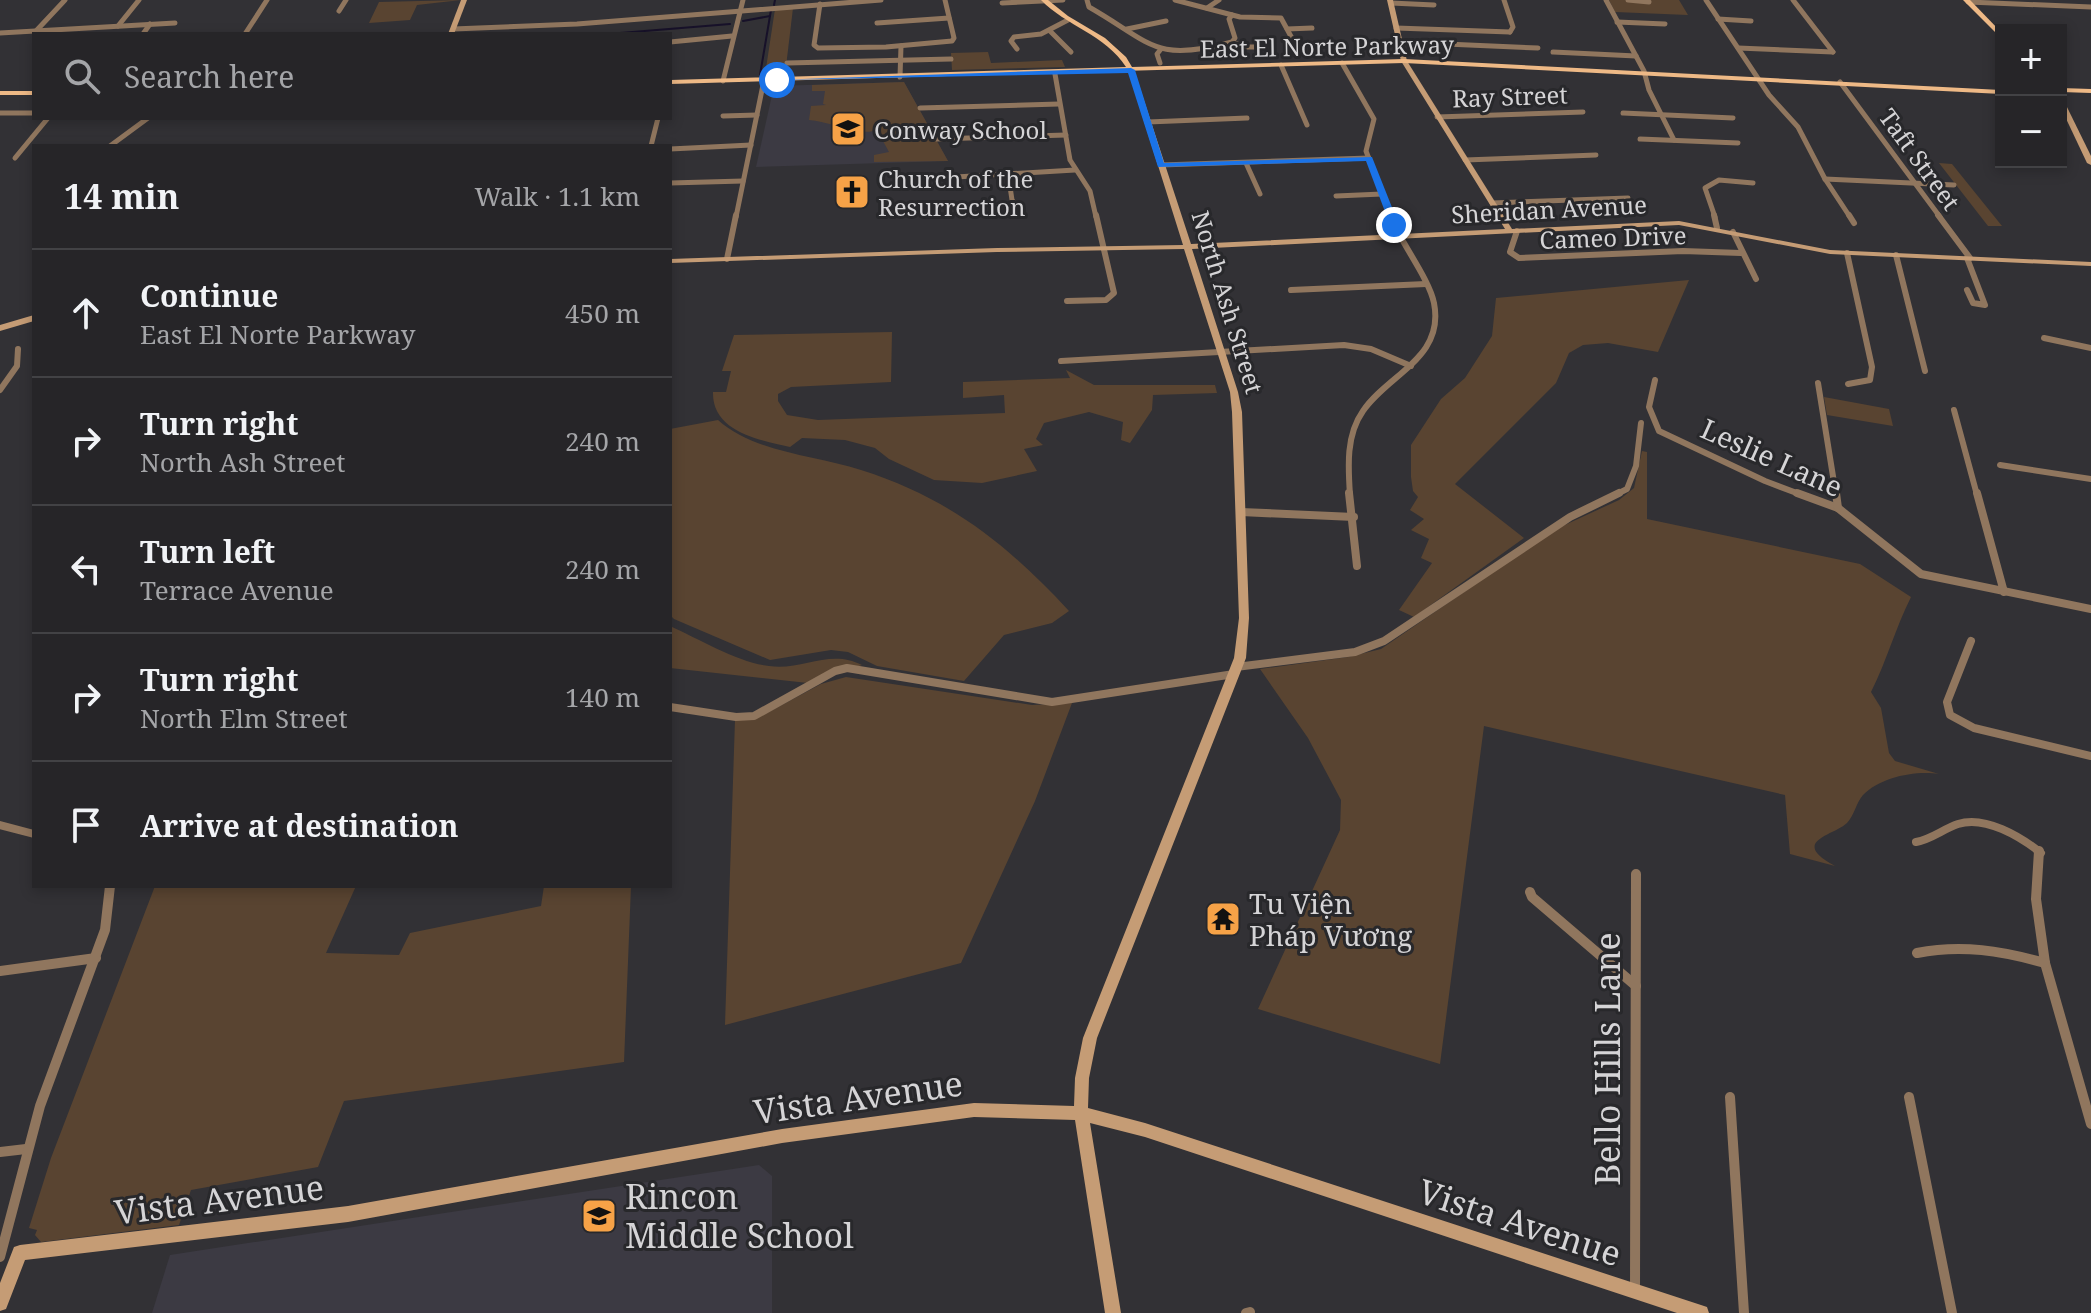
<!DOCTYPE html>
<meta charset="utf-8">
<style>
:root{--surface:#262528;--page:#323134;--text:#f1f3f6;--muted:#a4a5a8;--line:#424245}
body{margin:0;font-family:"Noto Serif",serif;background:var(--page);color:var(--text)}
.controls{position:absolute;right:24px;top:24px;display:grid;overflow:hidden;border-radius:0px;box-shadow:0 4px 12px #0003}
.controls button{width:72px;height:72px;display:grid;place-items:center;padding:0;border:0;border-bottom:2px solid var(--line);background:var(--surface);color:var(--text);font:40px sans-serif}
.stop{position:absolute;width:24px;height:24px;margin:-18px;border:6px solid #1a73e8;border-radius:50%;background:#fff}
.stop.end{background:#1a73e8;border-color:#fff;box-shadow:0 2px 8px #0008}
.list{margin:0;padding:0;list-style:none}
h2{display:flex;justify-content:space-between;align-items:center;height:104px;margin:0;padding:0 32px;font-size:34px}
h2 small{font-size:26px;font-weight:400;color:var(--muted)}
.list li{display:grid;grid-template-columns:52px 1fr auto;gap:24px;align-items:center;box-sizing:border-box;height:128px;padding:0 32px;border-top:2px solid var(--line)}
.list b{display:block;font-size:30px;white-space:nowrap}
.list p{margin:0;font-size:26px;white-space:nowrap;color:var(--muted)}
.list em{font-size:26px;font-style:normal;color:var(--muted)}
.icon{flex:none;width:44px;height:44px;fill:none;stroke:currentColor;stroke-width:2;stroke-linecap:round;stroke-linejoin:round}
.map{position:relative;flex:none;width:2091px;height:1313px;overflow:hidden}
.search{position:absolute;background:var(--surface);box-shadow:0 4px 12px #0003;left:32px;top:32px;width:640px;height:88px;display:flex;align-items:center;gap:20px;box-sizing:border-box;padding:0 28px;border-radius:0px;color:var(--muted);font-size:30px}
.panel{position:absolute;background:var(--surface);box-shadow:0 4px 12px #0003;left:32px;top:144px;width:640px;height:744px;border-radius:0px}
.map>svg:first-child{display:block}
</style>
<div class="map">
<svg width="2091" height="1313" viewBox="0 0 2091 1313">
<rect width="100%" height="100%" fill="#323135"/>
<!-- built -->
<g fill="#3c3a43">
<path d="M904 82 948 161 756 167 774 86Z"/>
<path d="M759 1165 772 1176V1313H152L170 1255Z"/>
</g>
<!-- green -->
<g fill="#594431">
<path d="M461 0 417 5 410 20 369 23 379 2Z"/>
<path d="M1609 0H1679L1688 15 1615 12Z"/>
<path d="M793 8 785 75H765L775 9Z"/>
<path d="M988 52 991 63 1062 60 1065 67 952 70 951 53Z"/>
<path d="M904 82 948 161 874 162V155L889 152 877 130C859 137 829 121 809 120L811 106 826 105 823 104 825 91H812V85Z"/>
<path d="M1939 163 1952 164 2002 226H1988Z"/>
<path d="M1689 280 1658 352 1608 343 1583 345 1569 353 1556 383 1455 484 1524 538 1414 617 1399 610 1432 563 1421 558 1429 539 1411 530 1424 519 1410 510 1418 497 1413 491 1411 477V445L1441 399 1465 378 1492 336 1496 298Z"/>
<path d="M892 332 891 382 791 387 778 394V401L787 415 818 420 1005 413 1004 395 963 398V382L1070 378 1066 370 1094 385H1215L1217 393 1153 395 1152 410 1130 443 1121 440 1123 422 1089 412 1044 423 1036 439 1043 445 1024 449 1037 471 982 483 934 480 889 459 875 448 845 440 802 438 790 447C760 440 712 432 713 392H726L731 371H722L734 335Z"/>
<path d="M1824 397 1889 409 1893 426 1827 415Z"/>
<path d="M718 420C755 453 815 455 861 470 949 498 1007 544 1069 611L1052 623 1004 635 964 681 877 666 848 652 831 650 770 660 674 619 670 615V429Z"/>
<path d="M1642 451 1647 452V519L1860 564 1911 597C1895 629 1887 660 1871 692L1881 708 1889 753 1895 761 1939 774C1916 770 1880 777 1863 795 1856 803 1854 816 1847 823 1833 836 1789 841 1835 866L1790 854 1785 795 1484 726 1440 1064 1258 1009 1340 830 1341 800 1308 738 1260 669 1348 657 1381 649 1554 530 1619 500 1634 488Z"/>
<path d="M670 626C699 639 739 663 769 666 802 671 830 648 862 665L808 683 670 668Z"/>
<path d="M846 677 1032 705 1072 703 1035 801 961 963 725 1025 735 720 767 713 821 684Z"/>
<path d="M155 886H356L326 953 399 955 410 933 541 906 544 886H631L624 1062 344 1101 318 1167 191 1190 179 1225 41 1242 35 1235 37 1230 29 1228 51 1158Z"/>
</g>
<g fill="none" stroke-linecap="round" stroke-linejoin="round">
<!-- stream -->
<g stroke="#171129" stroke-width="2">
<path d="M774 5 775 0"/>
<path d="M743 21 770 16"/>
<path d="M608 34 730 24"/>
<path d="M760 75 771 10"/>
</g>
<!-- street-far3 -->
<g stroke="#90765e" stroke-width="5">
<path d="M1087 0 1089 7C1152 43 1154 63 1232 42L1235 38 1229 19 1232 15"/>
<path d="M1175 0 1240 17 1281 18 1294 42"/>
<path d="M1504 0 1513 27 1510 32"/>
<path d="M1606 0 1644 71 1649 90 1674 140"/>
<path d="M1628 0 1649 2"/>
<path d="M1706 0 1769 95 1798 127 1825 179 1850 217"/>
<path d="M1793 0 1833 52"/>
<path d="M1968 2 2091 7"/>
<path d="M1002 3 1063 0"/>
<path d="M1391 3 1434 5"/>
<path d="M820 4 814 45 818 48 886 47 952 41 954 38 945 0"/>
<path d="M1207 8 1219 0"/>
<path d="M339 11 346 0"/>
<path d="M1718 19 1751 21"/>
<path d="M1617 22 1665 24"/>
<path d="M877 23 949 18"/>
<path d="M118 26 139 0"/>
<path d="M1396 28 1510 32"/>
<path d="M453 29 577 24 881 0"/>
<path d="M1127 29 1166 21"/>
<path d="M1287 29 1312 28"/>
<path d="M36 31 65 0"/>
<path d="M1050 31 1071 52"/>
<path d="M0 33 175 23"/>
<path d="M143 34 150 24"/>
<path d="M245 34 267 0"/>
<path d="M670 42 732 36"/>
<path d="M1232 42 1246 47H1262"/>
<path d="M1400 42 1538 48"/>
<path d="M1738 48 1833 52"/>
<path d="M1017 49 1011 41 1014 37 1041 34 1068 20"/>
<path d="M1553 52 1636 56"/>
<path d="M787 63 951 59"/>
<path d="M1160 63 1157 54 1161 49"/>
<path d="M1342 63 1374 119 1366 151 1391 217"/>
<path d="M1281 65 1307 125"/>
<path d="M1055 74 1070 160 1090 191 1096 217"/>
<path d="M900 77 901 46"/>
<path d="M723 81 743 0"/>
<path d="M1840 82 1940 217"/>
<path d="M920 108 1059 104"/>
<path d="M0 113H34"/>
<path d="M1623 113 1733 118"/>
<path d="M723 116 757 115"/>
<path d="M1437 117 1583 112"/>
<path d="M1148 122 1247 118"/>
<path d="M936 139 1066 135"/>
<path d="M1640 139 1738 143"/>
<path d="M110 146 148 118"/>
<path d="M651 146 658 118"/>
<path d="M670 149 751 145"/>
<path d="M15 158 48 118"/>
<path d="M1465 160 1596 155"/>
<path d="M1246 163 1260 194"/>
<path d="M1161 165 1369 158"/>
<path d="M1008 173 1012 200 1016 206"/>
<path d="M956 177 1075 170"/>
<path d="M1825 179 1954 185"/>
<path d="M670 183 743 181"/>
<path d="M1336 196 1382 194"/>
<path d="M1492 203 1628 198"/>
<path d="M736 217 764 80"/>
<path d="M1715 217 1705 188 1719 180 1753 183"/>
</g>
<!-- street-far2 -->
<g stroke="#90765e" stroke-width="6">
<path d="M1714 215 1717 228"/>
<path d="M1849 215 1854 223"/>
<path d="M1938 215 1970 258"/>
<path d="M1517 231 1510 252 1519 258 1683 251 1741 253"/>
<path d="M1733 232 1756 279"/>
<path d="M1847 253 1872 367 1870 380 1848 384"/>
<path d="M1896 255 1925 371"/>
<path d="M1967 258 1985 305 1973 303 1967 290"/>
<path d="M727 259 736 215"/>
<path d="M1291 290 1426 284"/>
<path d="M1067 301 1106 300 1114 293 1096 215"/>
<path d="M2044 338 2091 348"/>
<path d="M1061 361 1344 345 1371 349 1411 366"/>
<path d="M1655 380 1649 407 1659 431 1765 481 1802 495"/>
<path d="M1818 383 1836 495"/>
<path d="M0 390 17 366 18 349"/>
<path d="M1954 410 1977 495"/>
<path d="M2000 465 2091 479"/>
<path d="M1350 495C1348 466 1346 435 1363 411 1388 374 1445 358 1434 303 1429 278 1400 242 1390 215"/>
<path d="M1615 495 1627 489 1636 466 1641 423"/>
</g>
<!-- street-far1 -->
<g stroke="#90765e" stroke-width="8">
<path d="M1349 493 1357 566"/>
<path d="M1797 493 1838 508 1921 574 2091 609"/>
<path d="M1836 493 1838 508"/>
<path d="M1977 493 2004 592"/>
<path d="M1241 512 1354 517"/>
<path d="M1971 641 1947 702 1950 715 1974 728 2091 756"/>
<path d="M1236 667 1355 652 1384 641 1570 517 1619 493"/>
<path d="M670 707 736 717 754 716 835 671 847 668 1052 702 1234 674"/>
<path d="M0 825 34 834"/>
<path d="M1916 842C1932 839 1943 829 1958 824 1985 815 2021 837 2041 853"/>
</g>
<!-- street -->
<g stroke="#90765e" stroke-width="10">
<path d="M2039 851 2036 899 2045 963 2091 1124"/>
<path d="M1530 892 1532 897 1636 986"/>
<path d="M1917 953C1962 944 2002 951 2045 963"/>
<path d="M0 971 96 958"/>
<path d="M1730 1097 1744 1313"/>
<path d="M1909 1097 1952 1313"/>
<path d="M0 1152 26 1149"/>
<path d="M0 1257 40 1106 105 930 110 886"/>
<path d="M1635 1291 1636 874"/>
<path d="M1246 1313 1250 1312"/>
</g>
<!-- secondary -->
<g fill="#c59c75" fill-rule="evenodd">
<path d="M461 0H467L454 34H448Z"/>
<path d="M1387 0H1393L1407 61 1512 229 1679 221 1830 250 2091 262V266L1830 254 1679 225 1192 249 1238 392 1242 412 1249 618 1246 658 1097 1038 1089 1078 1088 1108 1145 1123 1701 1305 1707 1307 1709 1313H1677L1145 1137 1090 1123 1121 1313H1105L1075 1120 974 1117 782 1143 348 1222 25 1260 6 1309 0 1311V1283L14 1247 20 1245 348 1206 782 1129 974 1103 1074 1106 1075 1078 1083 1038 1234 658 1239 618 1232 412 1230 392 1184 249 997 252 670 263V259L997 248 1183 245 1128 70 1131 68 1134 70 1191 244 1505 229 1401 61Z"/>
<path d="M2061 99 2064 101 2091 156V165L2087 163 2061 108Z"/>
<path d="M34 315V321L0 331V325Z"/>
</g>
<!-- primary -->
<g fill="#eeb986" fill-rule="evenodd">
<path d="M1041 0H1048L1068 16 1105 38 1126 57 1132 67 1404 59 2001 90V94L1404 63 670 84V80L1126 67C1106 35 1066 26 1041 0Z"/>
<path d="M1963 0H1970L2001 32V38Z"/>
<path d="M2061 88 2091 89V93L2061 92Z"/>
<rect x="0" y="91" width="34" height="4"/>
</g>
</g>
<!-- route -->
<path fill="#1a73e8" d="M1131 68 1135 70 1164 163 1372 157 1399 225 1394 228 1390 225 1366 161 1158 167 1128 73 773 80Z"/>
<!-- icons -->
<defs>
<symbol id="school-square" viewBox="-11 -11 22 22"><rect x="-9" y="-9" width="18" height="18" rx="4" fill="#f6a247" stroke="#28282b"/><path d="M0-5L7-2L0 1L-7-2ZM-4 1L0 2.5L4 1V4Q0 6-4 4Z" fill="#111"/></symbol>
<symbol id="church-square" viewBox="-11 -11 22 22"><rect x="-9" y="-9" width="18" height="18" rx="4" fill="#f6a247" stroke="#28282b"/><path d="M-1.2-6h2.4v3.5h3.3v2.4h-3.3V6h-2.4V-.1h-3.3v-2.4h3.3Z" fill="#111"/></symbol>
<symbol id="temple-square" viewBox="-11 -11 22 22"><rect x="-9" y="-9" width="18" height="18" rx="4" fill="#f6a247" stroke="#28282b"/><path d="M0-6L5-2H3V0L6.5 2.5H4V6H1.5V3h-3V6H-4V2.5H-6.5L-3 0V-2H-5Z" fill="#111"/></symbol>
</defs>
<g fill-rule="evenodd">
<use href="#school-square" x="828" y="109" width="40" height="40"/>
<use href="#church-square" x="832" y="172" width="40" height="40"/>
<use href="#temple-square" x="1203" y="899" width="40" height="40"/>
<use href="#school-square" x="579" y="1196" width="40" height="40"/>
</g>
<g text-anchor="middle" dominant-baseline="central" stroke-width="6" stroke-linejoin="round" paint-order="stroke">
<!-- far-street labels -->
<g font-size="24" fill="#d5d4d6" stroke="#28282b">
<text transform="translate(1327 46) rotate(-1)">East El Norte Parkway</text>
<text transform="translate(1510 96) rotate(-2)">Ray Street</text>
<text transform="translate(1920 159) rotate(54)">Taft Street</text>
<text transform="translate(1549 209) rotate(-3)">Sheridan Avenue</text>
<text transform="translate(1613 237) rotate(-2)">Cameo Drive</text>
<text transform="translate(1228 302) rotate(73)">North Ash Street</text>
</g>
<!-- far-poi labels -->
<g font-size="24" fill="#d5d4d6" stroke="#28282b" text-anchor="start">
<text x="874" y="129">Conway School</text>
<text x="878" y="178">Church of the<tspan x="878" dy="28">Resurrection</tspan></text>
</g>
<!-- street labels -->
<g font-size="28" fill="#d5d4d6" stroke="#28282b">
<text transform="translate(1772 457) rotate(24)">Leslie Lane</text>
</g>
<!-- poi labels -->
<g font-size="28" fill="#d5d4d6" stroke="#28282b" text-anchor="start">
<text x="1249" y="903">Tu Viện<tspan x="1249" dy="32">Pháp Vương</tspan></text>
</g>
<!-- near-street labels -->
<g font-size="34" fill="#d5d4d6" stroke="#28282b">
<text transform="translate(1607 1059) rotate(-90)">Bello Hills Lane</text>
<text transform="translate(858 1097) rotate(-8)">Vista Avenue</text>
<text transform="translate(219 1199) rotate(-7)">Vista Avenue</text>
<text transform="translate(1520 1222) rotate(18)">Vista Avenue</text>
</g>
<!-- near-poi labels -->
<g font-size="34" fill="#d5d4d6" stroke="#28282b" text-anchor="start">
<text x="625" y="1196">Rincon<tspan x="625" dy="39">Middle School</tspan></text>
</g>
</g>
</svg>
<div class="controls">
<button>+</button>
<button>−</button>
</div>
<div class="stop" style="left:777px;top:80px"></div>
<div class="stop end" style="left:1394px;top:225px"></div>
<div class="search"><svg class="icon" aria-label="search" viewBox="0 0 24 24"><circle cx="10" cy="10" r="6"/><path d="M15 15l6 6"/></svg>Search here</div>
<section class="panel">
<h2>14 min<small>Walk · 1.1 km</small></h2>
<ul class="list">
<li><svg class="icon" aria-label="ahead" viewBox="0 0 24 24"><path d="M12 20V5M6 11l6-6 6 6"/></svg><div><b>Continue</b><p>East El Norte Parkway</p></div><em>450 m</em></li>
<li><svg class="icon" aria-label="right" viewBox="0 0 24 24"><path d="M7 20v-9h11M14 6l5 5-5 5"/></svg><div><b>Turn right</b><p>North Ash Street</p></div><em>240 m</em></li>
<li><svg class="icon" aria-label="left" viewBox="0 0 24 24"><path d="M17 20v-9H6M10 6l-5 5 5 5"/></svg><div><b>Turn left</b><p>Terrace Avenue</p></div><em>240 m</em></li>
<li><svg class="icon" aria-label="right" viewBox="0 0 24 24"><path d="M7 20v-9h11M14 6l5 5-5 5"/></svg><div><b>Turn right</b><p>North Elm Street</p></div><em>140 m</em></li>
<li><svg class="icon" aria-label="arrive" viewBox="0 0 24 24"><path d="M6 21V4h12l-3 4 3 4H6"/></svg><div><b>Arrive at destination</b></div></li>
</ul>
</section>
</div>
